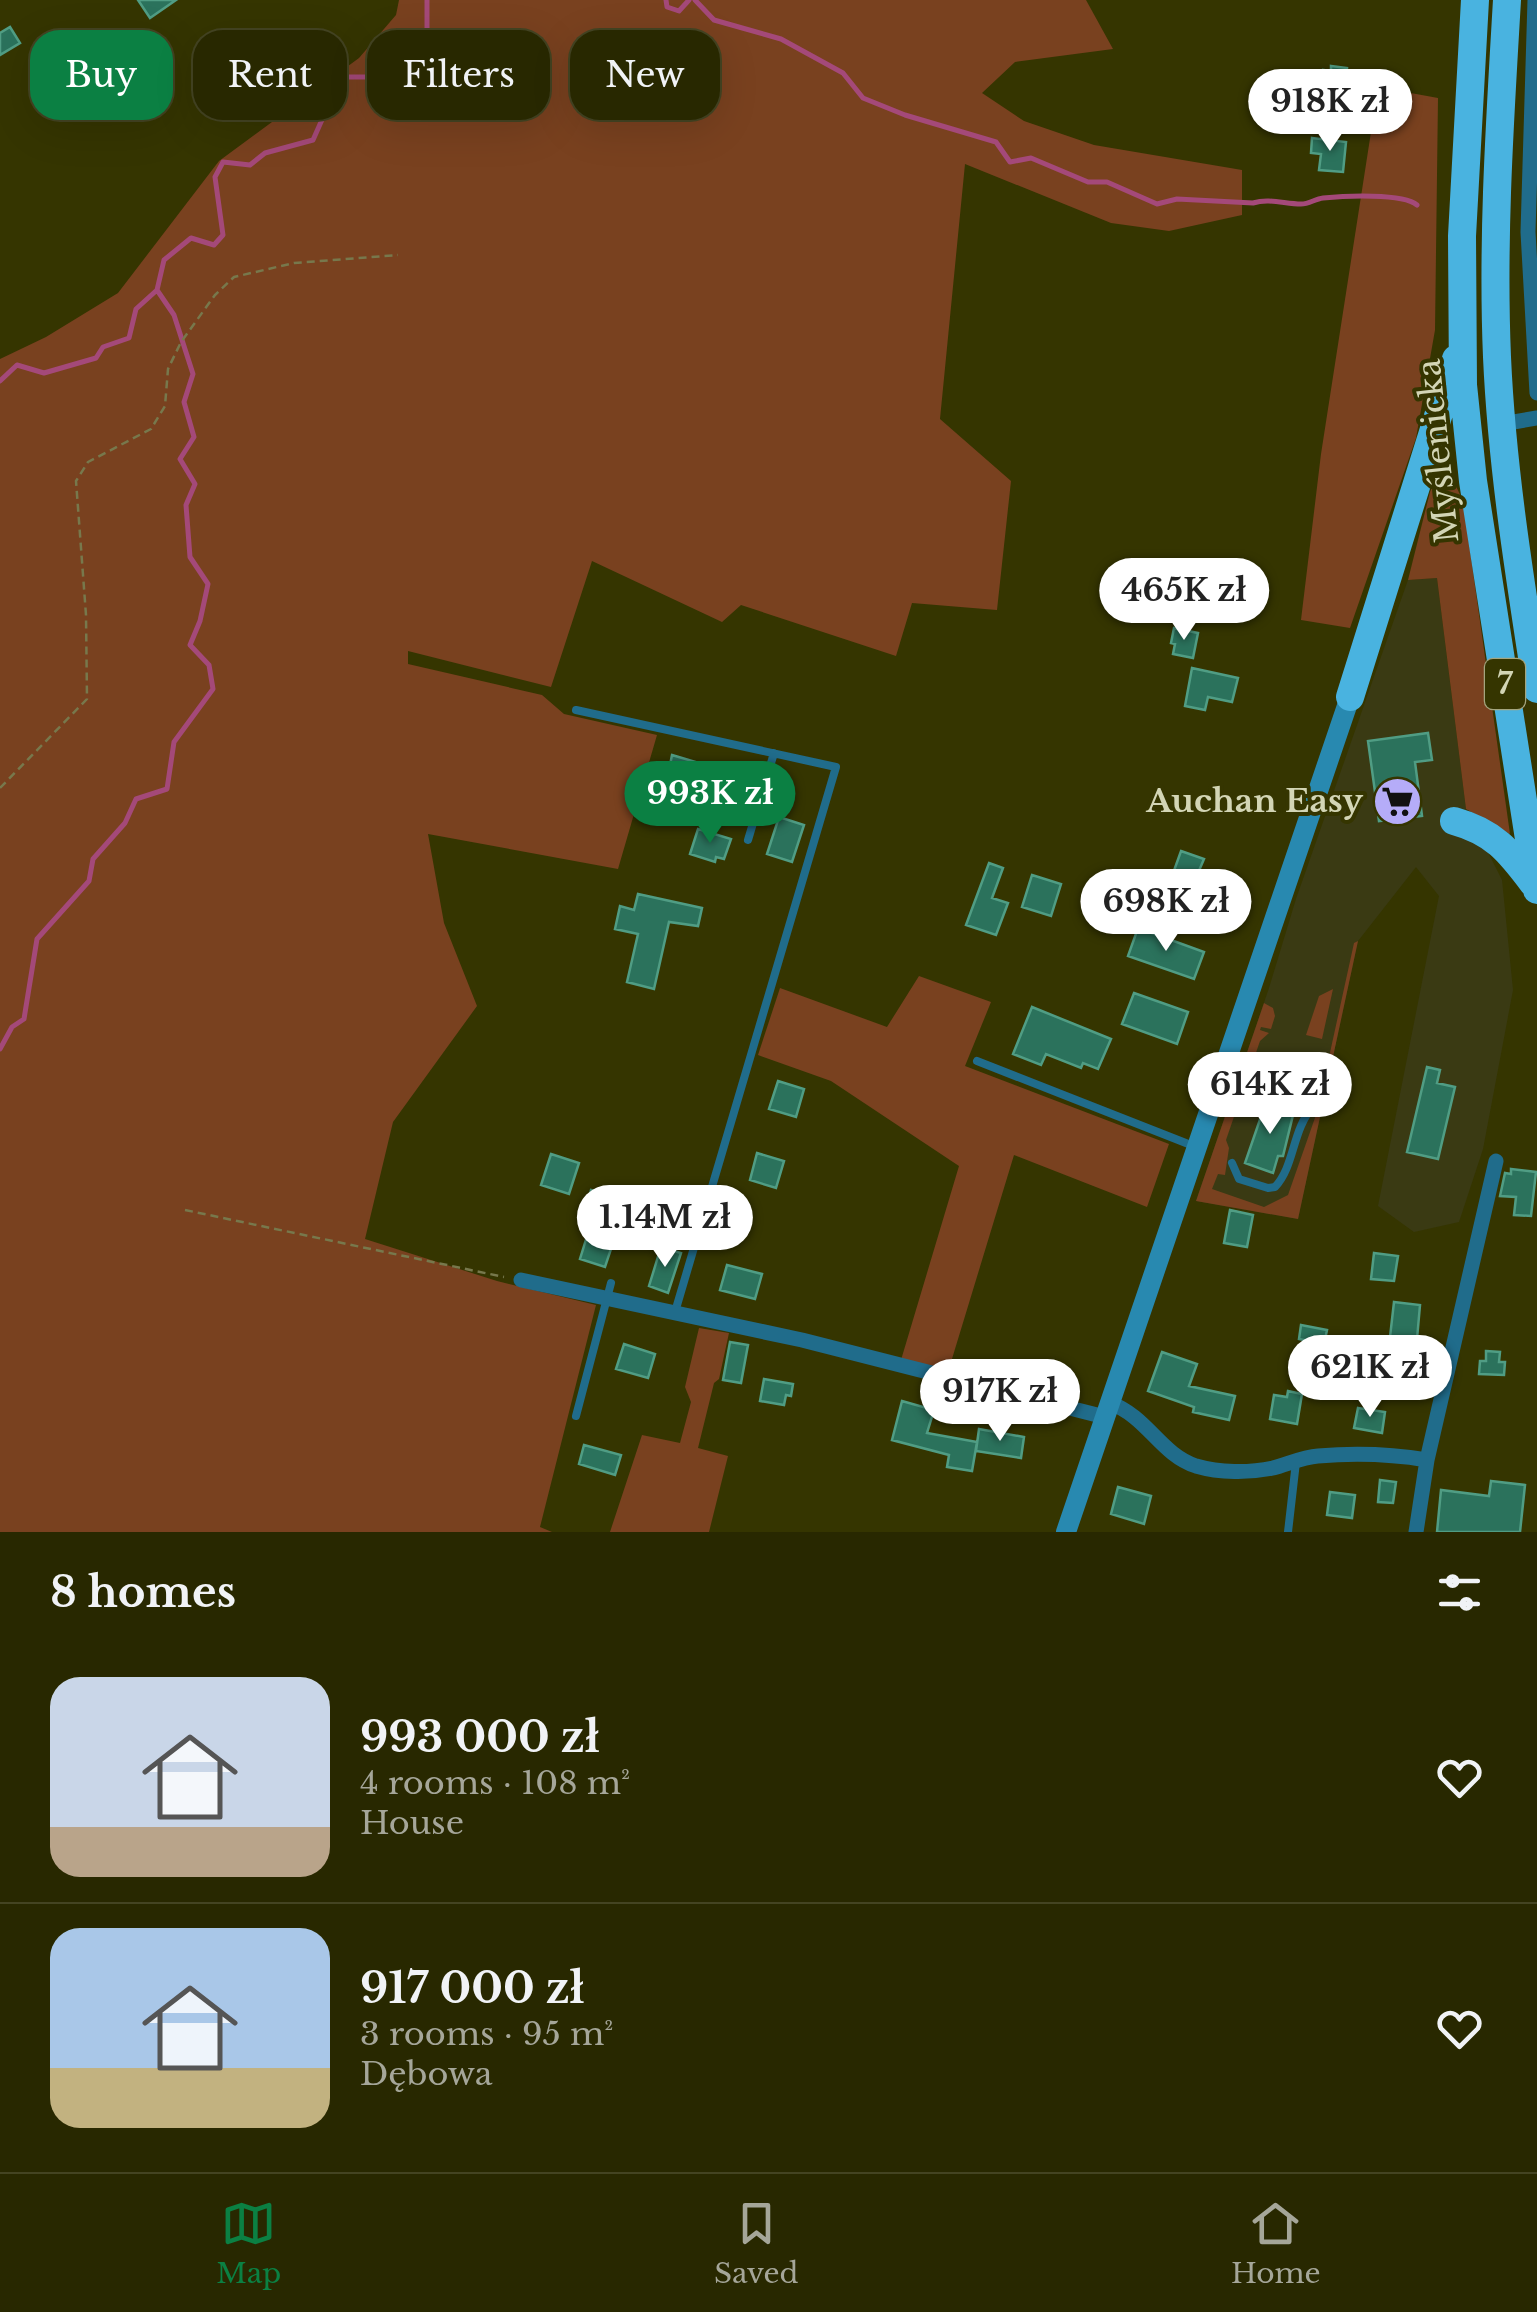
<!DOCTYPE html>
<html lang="en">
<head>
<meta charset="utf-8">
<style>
	:root { --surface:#282800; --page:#30300a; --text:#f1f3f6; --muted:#a5a699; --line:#442; --accent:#0b8043 }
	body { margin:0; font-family:"Libre Baskerville",serif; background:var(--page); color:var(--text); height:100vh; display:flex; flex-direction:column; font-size:38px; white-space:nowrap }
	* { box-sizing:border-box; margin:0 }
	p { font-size:32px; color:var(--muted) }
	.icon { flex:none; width:55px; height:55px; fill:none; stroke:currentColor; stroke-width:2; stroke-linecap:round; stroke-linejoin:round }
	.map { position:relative; height:1532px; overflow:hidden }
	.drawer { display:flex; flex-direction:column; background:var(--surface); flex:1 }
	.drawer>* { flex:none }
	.top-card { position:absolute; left:30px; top:30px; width:1000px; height:90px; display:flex; gap:20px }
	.price { position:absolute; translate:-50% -85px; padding:0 22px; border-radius:35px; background:#fff; color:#222; font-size:32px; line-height:65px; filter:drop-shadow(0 2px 5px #0008) }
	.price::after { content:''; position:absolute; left:50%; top:60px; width:30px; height:22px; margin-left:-15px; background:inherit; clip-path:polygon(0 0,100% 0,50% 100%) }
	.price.active { background:var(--accent); color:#fff }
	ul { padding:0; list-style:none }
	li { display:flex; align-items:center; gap:30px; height:250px; padding:0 50px }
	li+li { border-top:2px solid var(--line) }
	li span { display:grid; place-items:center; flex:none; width:280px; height:200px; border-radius:30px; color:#555 }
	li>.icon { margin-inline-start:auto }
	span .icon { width:120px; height:120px; fill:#fffc; stroke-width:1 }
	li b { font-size:42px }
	h2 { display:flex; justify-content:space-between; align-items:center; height:120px; padding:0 50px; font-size:42px }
	.chip { padding:0 35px; border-radius:30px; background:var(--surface); box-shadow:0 10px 40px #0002,0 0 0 2px var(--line); font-size:35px; line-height:90px }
	.chip.active { background:var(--accent); color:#fff }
	.tabs { display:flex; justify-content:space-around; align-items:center; height:140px; border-top:2px solid var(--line); background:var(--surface); font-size:28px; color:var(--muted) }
	.tabs a { display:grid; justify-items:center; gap:5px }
	.tabs .active { color:var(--accent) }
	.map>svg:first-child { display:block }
</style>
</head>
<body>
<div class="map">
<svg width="1537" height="1532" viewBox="0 0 1537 1532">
	<rect width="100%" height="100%" fill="#353500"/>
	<path fill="#3a3a13" d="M1437,578L1466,809L1502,880L1513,990L1483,1149L1459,1222L1414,1232L1378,1206L1439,896L1416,867L1358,941L1298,1219L1196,1201L1269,988L1296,899L1408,580Z"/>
	<path fill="#79411f" d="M399,0H1086L1113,49L1015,62L982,93L1024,121L1094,145L1242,170V215L1169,231L1111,223L965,164L940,419L1011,481L997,610L912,603L896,656L741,605L722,622L592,561L551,687L408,651V664L542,695L564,714L657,735L618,869L428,834L444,923L477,1006L393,1122L365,1239L497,1281L596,1305L540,1527L552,1532H0V359L46,337L118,293L219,161L359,58L396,15Z
		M1378,87L1438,98L1435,330L1416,438L1350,628L1301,620L1321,454Z
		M1442,479L1455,484L1463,501L1510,834L1466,809L1437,578L1408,580L1430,492L1434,483Z
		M1358,941L1298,1219L1196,1201L1264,1003L1273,1008L1275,1016L1271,1029L1261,1027L1260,1030L1269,1033L1260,1041L1226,1140L1229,1148L1225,1175L1218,1174L1212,1189L1264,1207L1288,1195L1317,1112L1354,943Z
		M919,976L991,1002L965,1066L1169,1144L1147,1207L1014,1155L948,1372L901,1360L959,1166L831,1081L758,1055L780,988L887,1027Z
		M1333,989L1322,1039L1306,1035L1319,996Z
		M699,1328L729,1333L719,1379L714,1383L698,1448L728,1456L709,1532H610L642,1435L680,1443L691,1402L685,1387Z"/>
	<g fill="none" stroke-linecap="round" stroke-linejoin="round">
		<path stroke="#a44979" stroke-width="5" d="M666,0L667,7L679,11L689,0
			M695,0L714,20L781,39L843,73L863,98L905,115L996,142L1010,162L1031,158L1088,182H1107L1157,204L1177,199L1253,203C1269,198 1285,204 1301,204C1309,204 1315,199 1323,198C1344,196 1403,193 1417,205
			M0,381L17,365L44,373L96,358L103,347L129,338L136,309L157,290L164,260L191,238L214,245L223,235L215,177L223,162L250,165L265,153L313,140L341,77H395L427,50V0
			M0,1049L12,1027L24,1019L37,939L89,881L93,859L125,823L136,799L167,789L174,742L213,689L209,665L190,645L200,621L208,584L190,557L186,505L195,484L180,459L194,437L184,402L193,374L174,315L157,290"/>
	</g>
	<path fill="#2b725c" stroke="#509d84" stroke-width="2.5" d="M138,0H176L150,18Z
		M10,27L20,43L0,55V33Z
		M1331,66L1347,68L1344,96L1320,93L1323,70L1331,71Z
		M1312,138L1346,142L1343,172L1319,170L1321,154L1311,153Z
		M1174,628L1198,633L1193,658L1173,654L1175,644L1171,643Z
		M1192,668L1238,678L1232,702L1208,697L1205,710L1185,706Z
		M1428,733L1432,760L1415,762L1422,816L1379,821L1368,741Z
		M672,755L719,769L720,764L749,774L740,799L690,782L688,791L664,784L667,774L664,768L670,765Z
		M779,817L804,825L792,862L767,854Z
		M698,829L731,839L724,859L716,857L715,862L690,854Z
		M1181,851L1204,859L1192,887L1171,879Z
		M989,863L1003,868L992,898L1008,903L996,935L966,925Z
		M1032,875L1061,884L1051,916L1022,907Z
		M638,894L702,908L698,926L669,922L654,989L627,982L638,934L615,929L620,906L634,910Z
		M1138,928L1204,952L1194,979L1128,956Z
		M1134,993L1188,1012L1177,1044L1122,1024Z
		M1032,1007L1111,1039L1098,1069L1083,1063L1081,1068L1046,1054L1041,1065L1013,1054Z
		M1427,1067L1440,1070L1437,1083L1455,1087L1438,1159L1407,1152Z
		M778,1081L804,1089L796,1117L769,1109Z
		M1266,1102L1294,1111L1283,1156H1278L1273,1173L1245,1163Z
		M757,1153L784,1161L776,1188L750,1180Z
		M551,1154L579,1163L569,1194L541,1185Z
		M1511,1169L1536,1172L1531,1216L1514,1215L1516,1197L1500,1196L1505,1173L1511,1174Z
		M591,1190L616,1197L605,1243L612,1246L605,1267L580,1259L593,1217L584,1214Z
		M1230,1210L1253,1215L1247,1247L1224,1243Z
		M661,1247L681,1253L668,1293L649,1286Z
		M1374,1253L1398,1256L1394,1281L1371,1279Z
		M727,1265L762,1274L755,1299L720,1290Z
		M1394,1302L1420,1305L1417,1339L1390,1337Z
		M1301,1325L1327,1330L1322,1354L1307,1352L1309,1341L1299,1339Z
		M730,1342L748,1345L741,1383L723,1380Z
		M624,1344L655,1354L648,1378L616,1369Z
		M1486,1351L1500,1352L1499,1362H1505L1504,1375L1479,1374L1480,1361H1486Z
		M1162,1352L1197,1364L1189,1386L1235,1396L1229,1420L1193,1412L1194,1407L1148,1391Z
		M1389,1366L1412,1370L1409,1387L1386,1383Z
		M764,1379L793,1384L791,1396L786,1395L784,1405L760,1401Z
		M1288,1391L1302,1394L1297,1424L1270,1419L1274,1395L1287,1397Z
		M902,1401L934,1410L927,1433L977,1442L972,1471L947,1467L949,1455L892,1440Z
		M1358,1408L1385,1412L1382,1433L1354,1428Z
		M979,1429L1024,1437L1021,1458L976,1451Z
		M584,1445L621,1455L615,1475L579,1464Z
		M1380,1480L1396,1482L1393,1503L1378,1502Z
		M1491,1481L1525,1485L1520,1532H1437L1441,1490L1489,1496Z
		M1118,1487L1151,1496L1144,1524L1111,1514Z
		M1330,1492L1355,1495L1352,1518L1327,1515Z"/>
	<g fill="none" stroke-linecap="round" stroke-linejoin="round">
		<path stroke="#77784c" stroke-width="2.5" stroke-dasharray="8 5" stroke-linecap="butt" d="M0,788L87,699L86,615L76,481L88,462L151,429L165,406L168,369L181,342L215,295L234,277L294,263L398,255
			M185,1210L504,1277"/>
		<path stroke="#206c8b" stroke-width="8" d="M576,710L836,767L675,1312
			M748,840L774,753
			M977,1061L1196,1147
			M1232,1163L1239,1179L1268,1188L1275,1187C1295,1166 1292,1129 1313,1107
			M576,1416L611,1283
			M1288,1532L1296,1462"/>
		<path stroke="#206c8b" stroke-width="15" d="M1535,0L1528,232L1537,393
			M1502,424L1537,418
			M521,1280L802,1340L1105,1417
			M1110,1403C1148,1417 1160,1454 1196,1466C1220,1473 1249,1473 1273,1468C1288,1464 1303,1457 1318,1456C1354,1453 1391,1454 1427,1460
			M1416,1532L1427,1460L1496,1161"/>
		<path stroke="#2889b0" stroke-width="20" d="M1066,1532L1350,697"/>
		<path stroke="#49b3e0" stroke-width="28" d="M1475,0L1462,236L1463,385L1473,481L1537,890
			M1507,0C1500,119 1492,238 1497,357C1502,469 1520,579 1537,689
			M1350,697L1456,359
			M1454,821C1494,832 1509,851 1533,883"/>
	</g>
	<defs>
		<symbol id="supermarket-disc" viewBox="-11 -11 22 22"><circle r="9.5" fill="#b5acf8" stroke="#353500"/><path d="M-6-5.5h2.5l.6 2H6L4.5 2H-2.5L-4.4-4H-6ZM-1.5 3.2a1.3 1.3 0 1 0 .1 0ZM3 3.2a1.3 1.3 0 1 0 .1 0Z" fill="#111"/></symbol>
	</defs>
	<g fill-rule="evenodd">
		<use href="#supermarket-disc" x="1370" y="774" width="55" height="55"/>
	</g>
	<g text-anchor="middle" stroke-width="8" stroke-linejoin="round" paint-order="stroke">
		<rect fill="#353500" stroke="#a4a57f" stroke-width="2.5" x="1485" y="659" width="40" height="50" rx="8"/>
		<g font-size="30" font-weight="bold" fill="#d3d5b5">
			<text x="1505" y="694">7</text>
		</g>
		<g font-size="32" fill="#d3d5b5" stroke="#353500">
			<text transform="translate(1438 451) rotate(-96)" y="11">Myślenicka</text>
		</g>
		<g font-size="32" font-weight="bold" fill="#d3d5b5" stroke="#353500" text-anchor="end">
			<text x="1363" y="812">Auchan Easy</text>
		</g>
	</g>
</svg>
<b class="price" style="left:1330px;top:154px">918K zł</b>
<b class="price" style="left:1184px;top:643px">465K zł</b>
<b class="price active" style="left:710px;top:846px">993K zł</b>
<b class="price" style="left:1166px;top:954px">698K zł</b>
<b class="price" style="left:1270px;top:1137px">614K zł</b>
<b class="price" style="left:665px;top:1270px">1.14M zł</b>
<b class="price" style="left:1370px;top:1420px">621K zł</b>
<b class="price" style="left:1000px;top:1444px">917K zł</b>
<div class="top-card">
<a class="chip active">Buy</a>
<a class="chip">Rent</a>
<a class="chip">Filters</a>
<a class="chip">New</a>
</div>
</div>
<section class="drawer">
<h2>8 homes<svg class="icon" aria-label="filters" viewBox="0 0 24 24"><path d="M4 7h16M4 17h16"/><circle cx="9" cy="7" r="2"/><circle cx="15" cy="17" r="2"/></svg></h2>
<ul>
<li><span style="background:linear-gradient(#c9d6e8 75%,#b9a48a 0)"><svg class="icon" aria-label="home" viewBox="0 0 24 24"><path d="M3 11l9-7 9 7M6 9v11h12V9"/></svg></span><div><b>993 000 zł</b><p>4 rooms · 108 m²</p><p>House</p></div><svg class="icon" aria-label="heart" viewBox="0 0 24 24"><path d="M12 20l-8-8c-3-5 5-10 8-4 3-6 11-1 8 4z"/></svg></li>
<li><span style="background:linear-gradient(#a9c7e8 70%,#c2b280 0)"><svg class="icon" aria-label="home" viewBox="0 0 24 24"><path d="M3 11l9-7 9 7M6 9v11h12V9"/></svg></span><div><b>917 000 zł</b><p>3 rooms · 95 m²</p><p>Dębowa</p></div><svg class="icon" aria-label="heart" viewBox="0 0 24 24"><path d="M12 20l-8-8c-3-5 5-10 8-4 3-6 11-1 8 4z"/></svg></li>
</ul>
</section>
<nav class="tabs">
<a class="active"><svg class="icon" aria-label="map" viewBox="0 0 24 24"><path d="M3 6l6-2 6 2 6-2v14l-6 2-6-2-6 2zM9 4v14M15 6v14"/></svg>Map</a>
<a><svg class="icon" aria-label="saved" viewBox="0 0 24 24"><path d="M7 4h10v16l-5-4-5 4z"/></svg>Saved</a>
<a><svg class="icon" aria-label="home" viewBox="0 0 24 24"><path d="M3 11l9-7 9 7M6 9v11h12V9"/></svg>Home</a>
</nav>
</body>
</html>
